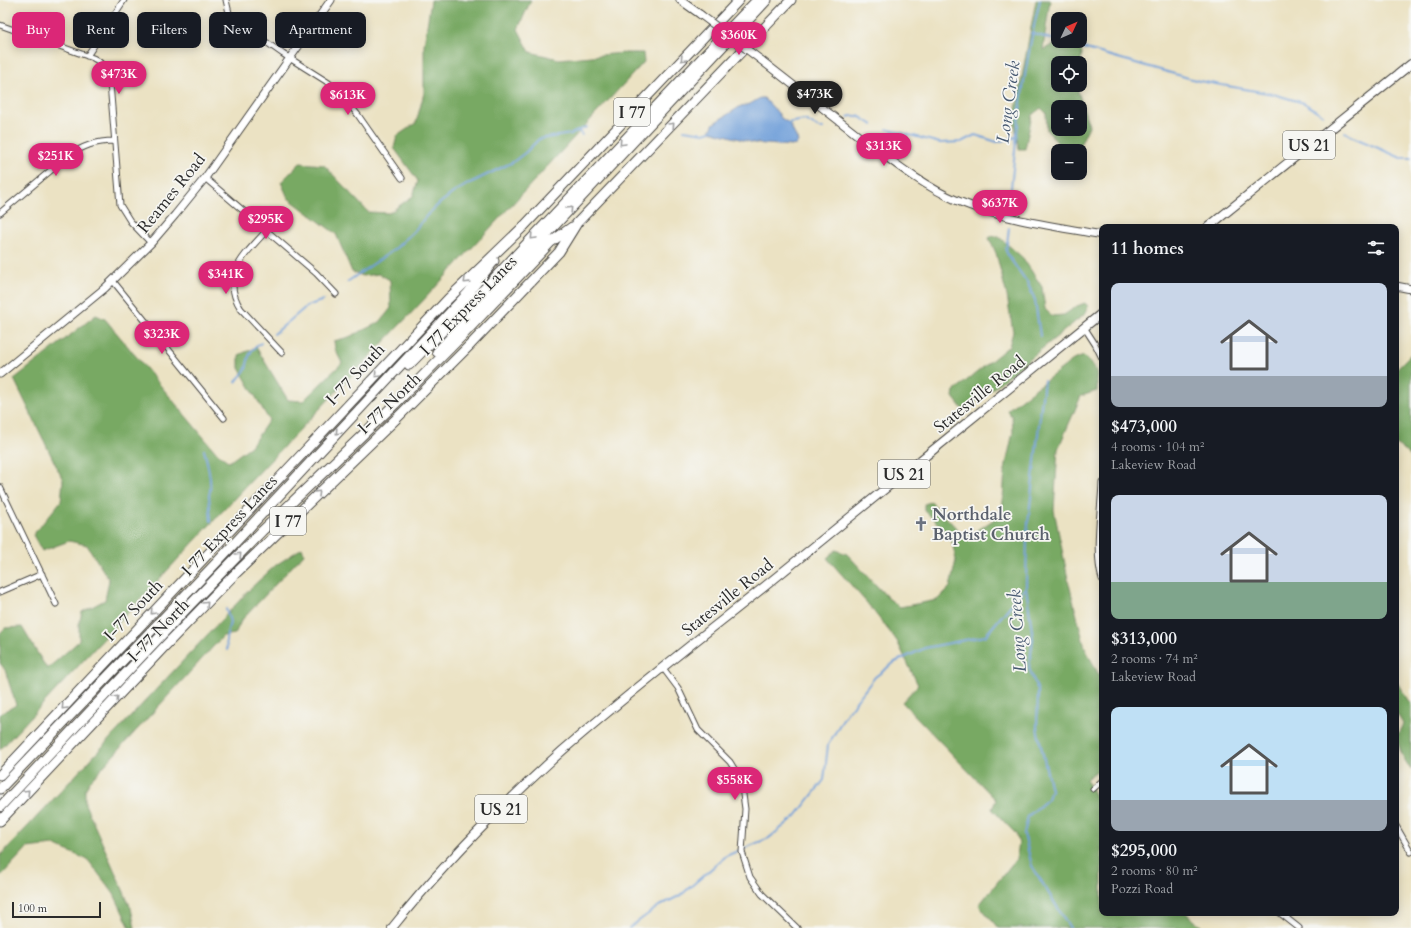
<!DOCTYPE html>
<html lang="en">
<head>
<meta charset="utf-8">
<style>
	:root { --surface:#171b24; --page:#20242c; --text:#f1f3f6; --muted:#9ea1a6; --accent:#db2777 }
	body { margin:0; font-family:Cardo,serif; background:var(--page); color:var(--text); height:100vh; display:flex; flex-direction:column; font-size:15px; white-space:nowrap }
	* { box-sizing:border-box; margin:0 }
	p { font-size:13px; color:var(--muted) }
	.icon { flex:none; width:22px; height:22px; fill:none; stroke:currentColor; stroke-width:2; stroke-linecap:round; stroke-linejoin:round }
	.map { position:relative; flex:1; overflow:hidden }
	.panel { position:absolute; left:1099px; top:224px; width:300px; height:692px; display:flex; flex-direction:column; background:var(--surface); border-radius:8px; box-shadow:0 2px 10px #0003 }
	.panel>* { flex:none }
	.banner { position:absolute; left:12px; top:12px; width:380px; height:36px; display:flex; gap:8px }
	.needle { width:26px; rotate:46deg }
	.controls { position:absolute; left:1051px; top:12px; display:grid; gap:8px }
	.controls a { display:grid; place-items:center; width:36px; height:36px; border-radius:8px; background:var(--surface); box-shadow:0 2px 10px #0003; font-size:20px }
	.scale { position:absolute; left:12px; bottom:10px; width:89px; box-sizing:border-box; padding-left:4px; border:2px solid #2b2b2b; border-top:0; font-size:11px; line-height:14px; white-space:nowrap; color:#2b2b2b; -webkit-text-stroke:3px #f6f6f2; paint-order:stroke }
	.price { position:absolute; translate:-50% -34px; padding:0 9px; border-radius:14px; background:var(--accent); color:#fff; font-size:13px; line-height:26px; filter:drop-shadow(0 1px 2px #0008) }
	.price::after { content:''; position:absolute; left:50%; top:24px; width:12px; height:9px; margin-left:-6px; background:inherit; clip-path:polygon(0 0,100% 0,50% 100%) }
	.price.selected { background:#222; color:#fff }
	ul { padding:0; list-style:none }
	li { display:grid; align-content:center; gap:8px; height:212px; padding:0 12px }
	li span { display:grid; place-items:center; height:124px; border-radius:8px; color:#555 }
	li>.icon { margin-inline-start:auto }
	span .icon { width:72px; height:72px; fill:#fffc; stroke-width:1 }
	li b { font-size:17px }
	h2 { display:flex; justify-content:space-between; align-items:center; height:48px; padding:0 12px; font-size:17px }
	.tag { padding:0 14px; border-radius:8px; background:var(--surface); box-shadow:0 2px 10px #0003; font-size:14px; line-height:36px }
	.tag.selected { background:var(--accent); color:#fff }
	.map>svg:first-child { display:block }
</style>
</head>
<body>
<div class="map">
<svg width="1411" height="928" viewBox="0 0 1411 928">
	<rect width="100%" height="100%" fill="#f6f6f2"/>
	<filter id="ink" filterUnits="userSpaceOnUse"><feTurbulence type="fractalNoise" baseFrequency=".025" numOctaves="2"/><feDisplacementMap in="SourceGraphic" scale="8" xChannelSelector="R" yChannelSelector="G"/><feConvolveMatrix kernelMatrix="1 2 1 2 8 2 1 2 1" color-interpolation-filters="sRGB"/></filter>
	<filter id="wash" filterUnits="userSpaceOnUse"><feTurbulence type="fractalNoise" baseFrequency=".012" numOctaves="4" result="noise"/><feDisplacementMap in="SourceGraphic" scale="16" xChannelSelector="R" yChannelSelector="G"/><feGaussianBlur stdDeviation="0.9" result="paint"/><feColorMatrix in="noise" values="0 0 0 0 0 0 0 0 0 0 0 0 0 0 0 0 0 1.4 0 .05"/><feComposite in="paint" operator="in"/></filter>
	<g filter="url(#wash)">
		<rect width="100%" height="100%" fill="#ebe2c3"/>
		<path fill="#78a963" stroke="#526a47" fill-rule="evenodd" d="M431,0H531L518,29L530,52L559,59L623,53H643L644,62L419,305L248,484L0,750V714L16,705L5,670L0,663V633L5,628L22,627L47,669L79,641V624L82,612L105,600L109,580L87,545L69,541L42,551L33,535L61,501L63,480L14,379L96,315L105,319L215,451L229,462L251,446L269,420L239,368V355L256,347L288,400L303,401L342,363L335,349L334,341L349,337L380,322L391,308L390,280L379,274L363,276L352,272L336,234L288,198L281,182L300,163L324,165L368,212L389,213L413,196L418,181L394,148L397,136L416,123L424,93V45Z
			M1036,0H1050L1043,50L1059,41H1078L1082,53L1080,70V63H1058V85H1076L1089,126L1079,147L1064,151L1047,130L1046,113L1041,108L1032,115L1025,149H1019L1014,120ZM1058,107H1080V129H1058Z
			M992,236L999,237L1023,258L1042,287L1045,309L1052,316L1064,315L1077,306L1085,303L1088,306L1086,313L970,407L963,410L953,397L954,391L1009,346L1013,332L1007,296L996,253L989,238Z
			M1411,354V456L1396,444V369Z
			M1084,356L1097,371V391L1081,396L1058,449L1054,510L1069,584L1085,648L1102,681V736L1099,741L1102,747V767L1086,779L1102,809V913H1186L1203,928H998L979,905L1016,859L1019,844L1016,834L992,809L996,800L902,702L918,685L897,641L867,603L827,558L836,550L847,554L888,598L900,607L937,600L950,587L956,560L951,537L924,510V504L931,502L966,538L1002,514L1005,469L1013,432L1012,417L1007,410L1073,360Z
			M302,548L304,554L241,621L235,634L223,636L91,780L85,790V804L131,908L135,928H130L114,894L88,860L54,845L27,848L0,877V856L254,585L276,565Z
			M1396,681L1411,705V770L1403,757L1396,738L1403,724L1396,712Z"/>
		<path fill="#709fd9" stroke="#4e6582" d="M760,98H764L779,114L781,118L789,123L798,141L796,145L791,146L754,143L710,131L714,123L741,106L750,104Z"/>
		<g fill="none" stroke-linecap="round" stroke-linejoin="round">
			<path stroke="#709fd9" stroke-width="2" d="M1031,33L1058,41
				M1058,41L1199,81L1273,94L1304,103L1323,115
				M848,117C860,113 863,120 873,125
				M787,123L805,120L819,128H823
				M887,129L940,143L961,142L975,135L997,142L1016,137
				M578,130L582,135
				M684,130L704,133L711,131
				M1345,132L1353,137L1401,158H1411
				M1009,208C1016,138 1023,68 1040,0
				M1009,228L1006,251L1009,257L1027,282L1035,300L1040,336
				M347,282L395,249L415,230L427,215L440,203L453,193L468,184L513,162L526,152L539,139L571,134L587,127
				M274,334L307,306L324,300
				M1044,380L1027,533L1026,587L1033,639L1029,668L1038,691L1037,728L1051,790L1048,799L1028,816L1024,834L1032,866L1070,928
				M236,382L246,369L249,356L252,350L261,343
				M204,450C207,461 213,485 209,495L211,521
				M226,609L230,622L226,639L227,650
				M629,928L659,906L681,895L726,856L769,838L796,816L824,780L828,745L844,717L875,677L895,662L925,648L985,636L1026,587"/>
		</g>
	</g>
	<g filter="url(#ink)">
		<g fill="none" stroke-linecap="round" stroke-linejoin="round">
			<defs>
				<path id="street" d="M226,0L229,13L239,23L283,54L329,83L339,92L358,115L402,178
					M0,25L93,58C104,63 107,72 110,83L120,205L130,221L151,243
					M87,56L124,0
					M205,178L316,273L336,294
					M0,213L68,156C83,146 96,141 114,141
					M267,230C246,254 219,275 241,309L282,353
					M113,281L224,418
					M1084,327L1095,344L1102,358
					M1102,483C1101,509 1094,554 1102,579
					M0,487L56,604
					M0,592L42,574
					M663,668L678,688L698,730L730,762L741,780L745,809L742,852L750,877L762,894L797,928
					M1093,789L1102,781
					M1396,826L1411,852
					M1280,913L1299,928
					M1285,917L1290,913"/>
				<path id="secondary" d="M680,0L701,15
					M761,60C794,86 828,112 861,138C892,161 923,186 958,201C1004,220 1054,226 1102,235
					M1396,286L1411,289
					M0,374L105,288L151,243L175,215L205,178L331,0"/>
				<path id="primary" d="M1208,227L1411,64
					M392,928C443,864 501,806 562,751C627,694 696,641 764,587C877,496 989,404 1102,313"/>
				<path id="highway" d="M437,352L499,285L724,45L732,26L757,0
					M409,365L483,290L718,41L738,31L767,0
					M0,775L448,299L525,225L739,0
					M0,789L217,562L468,293L494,261
					M0,807L189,606L262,531L395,404L462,336L551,242L572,227
					M0,821L164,647L234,575L397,418L471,344L559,252L577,223L791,0"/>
			</defs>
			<use href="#street" stroke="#484642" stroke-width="7"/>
			<use href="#secondary" stroke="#484642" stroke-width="9"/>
			<use href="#primary" stroke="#484642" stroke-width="10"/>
			<use href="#highway" stroke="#484642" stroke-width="11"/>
			<use href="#street" stroke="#fff" stroke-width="5"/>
			<use href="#secondary" stroke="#fff" stroke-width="7"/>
			<use href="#primary" stroke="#fff" stroke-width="8"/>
			<use href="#highway" stroke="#fff" stroke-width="9"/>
			<defs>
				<path id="secondary-bridge" d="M701,15L761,60"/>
			</defs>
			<use href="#secondary-bridge" stroke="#484642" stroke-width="9" stroke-linecap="butt"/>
			<use href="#secondary-bridge" stroke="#fff" stroke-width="7"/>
		</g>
		<defs><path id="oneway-chevron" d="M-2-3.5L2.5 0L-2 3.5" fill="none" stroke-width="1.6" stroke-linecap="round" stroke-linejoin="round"/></defs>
		<g stroke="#a0a0a0">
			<use href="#oneway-chevron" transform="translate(683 59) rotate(134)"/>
			<use href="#oneway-chevron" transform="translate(672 125) rotate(-46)"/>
			<use href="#oneway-chevron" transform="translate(622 143) rotate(133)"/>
			<use href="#oneway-chevron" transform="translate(570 209) rotate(-47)"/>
			<use href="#oneway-chevron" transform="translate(533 237) rotate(133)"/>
			<use href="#oneway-chevron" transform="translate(466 281) rotate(136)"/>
			<use href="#oneway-chevron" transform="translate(377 375) rotate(133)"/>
			<use href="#oneway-chevron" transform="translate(338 432) rotate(133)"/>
			<use href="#oneway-chevron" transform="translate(318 493) rotate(-44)"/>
			<use href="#oneway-chevron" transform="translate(239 555) rotate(-46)"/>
			<use href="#oneway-chevron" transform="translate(206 604) rotate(-46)"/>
			<use href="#oneway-chevron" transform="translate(153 612) rotate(133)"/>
			<use href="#oneway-chevron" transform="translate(116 698) rotate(-47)"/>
			<use href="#oneway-chevron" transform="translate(64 707) rotate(133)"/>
			<use href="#oneway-chevron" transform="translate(27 792) rotate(-47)"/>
		</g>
	</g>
	<defs>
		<symbol id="church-bare" viewBox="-9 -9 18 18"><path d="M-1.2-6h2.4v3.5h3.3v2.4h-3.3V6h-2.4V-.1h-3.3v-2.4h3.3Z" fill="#6b7280" stroke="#f6f6f2" stroke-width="2.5" paint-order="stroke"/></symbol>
	</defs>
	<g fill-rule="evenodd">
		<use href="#church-bare" x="911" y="514" width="20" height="20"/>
	</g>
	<g text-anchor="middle" stroke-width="3.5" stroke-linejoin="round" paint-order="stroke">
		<g fill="#f6f6f2" stroke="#686867" stroke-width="1">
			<rect x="614" y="98" width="36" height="28" rx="3"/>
			<rect x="1283" y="131" width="52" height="28" rx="3"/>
			<rect x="878" y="460" width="52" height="28" rx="3"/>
			<rect x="270" y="507" width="36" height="28" rx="3"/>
			<rect x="475" y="795" width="52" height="28" rx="3"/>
		</g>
		<g font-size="16" font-weight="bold" fill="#2b2b2b">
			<text x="632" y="118">I 77</text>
			<text x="1309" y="151">US 21</text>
			<text x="904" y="480">US 21</text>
			<text x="288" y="527">I 77</text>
			<text x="501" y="815">US 21</text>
		</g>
		<g font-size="17" fill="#2b2b2b" stroke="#f6f6f2">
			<text transform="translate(171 193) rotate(-51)" y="6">Reames Road</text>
			<text transform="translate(468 305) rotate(-46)" y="6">I 77 Express Lanes</text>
			<text transform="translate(355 374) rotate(-47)" y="6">I-77 South</text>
			<text transform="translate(979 394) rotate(-39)" y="6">Statesville Road</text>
			<text transform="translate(389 403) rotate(-44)" y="6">I-77 North</text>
			<text transform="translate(229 525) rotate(-47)" y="6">I 77 Express Lanes</text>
			<text transform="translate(727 597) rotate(-39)" y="6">Statesville Road</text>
			<text transform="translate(133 610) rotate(-47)" y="6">I-77 South</text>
			<text transform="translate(158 630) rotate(-46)" y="6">I-77 North</text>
		</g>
		<g font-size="17" font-weight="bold" fill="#5b616d" stroke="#f6f6f2" text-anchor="start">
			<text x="932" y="520">Northdale<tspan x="932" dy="20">Baptist Church</tspan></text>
		</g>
		<g font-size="18" font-style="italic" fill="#475971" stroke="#f6f6f2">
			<text transform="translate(1008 102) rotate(-82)" y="6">Long Creek</text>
			<text transform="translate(1017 631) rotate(-94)" y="6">Long Creek</text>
		</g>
	</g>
</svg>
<div class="controls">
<a><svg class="needle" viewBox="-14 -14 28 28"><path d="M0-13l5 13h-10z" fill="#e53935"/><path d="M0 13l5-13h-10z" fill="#9ea1a6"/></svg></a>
<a><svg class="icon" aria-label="locate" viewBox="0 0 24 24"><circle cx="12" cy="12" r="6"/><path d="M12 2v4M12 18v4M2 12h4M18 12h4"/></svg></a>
<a>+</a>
<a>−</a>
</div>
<div class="scale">100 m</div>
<b class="price" style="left:739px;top:56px">$360K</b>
<b class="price" style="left:119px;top:95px">$473K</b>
<b class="price selected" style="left:815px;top:115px">$473K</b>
<b class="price" style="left:348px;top:116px">$613K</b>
<b class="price" style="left:884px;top:167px">$313K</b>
<b class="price" style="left:56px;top:177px">$251K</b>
<b class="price" style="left:1000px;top:224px">$637K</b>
<b class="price" style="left:266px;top:240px">$295K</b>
<b class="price" style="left:226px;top:295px">$341K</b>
<b class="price" style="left:162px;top:355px">$323K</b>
<b class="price" style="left:735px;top:801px">$558K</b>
<div class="banner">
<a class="tag selected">Buy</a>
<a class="tag">Rent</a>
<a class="tag">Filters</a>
<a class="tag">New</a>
<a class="tag">Apartment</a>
</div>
<section class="panel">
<h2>11 homes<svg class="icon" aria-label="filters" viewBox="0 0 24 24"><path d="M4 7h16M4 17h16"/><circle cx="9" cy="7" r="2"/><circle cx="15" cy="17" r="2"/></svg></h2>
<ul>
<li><span style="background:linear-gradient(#c9d6e8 75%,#9aa5b1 0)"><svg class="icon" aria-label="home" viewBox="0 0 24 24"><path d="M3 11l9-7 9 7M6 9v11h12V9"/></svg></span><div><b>$473,000</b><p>4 rooms · 104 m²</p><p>Lakeview Road</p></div></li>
<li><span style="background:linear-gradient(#c9d6e8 70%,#7fa58c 0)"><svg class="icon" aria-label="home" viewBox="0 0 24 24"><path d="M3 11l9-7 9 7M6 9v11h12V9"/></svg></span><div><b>$313,000</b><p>2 rooms · 74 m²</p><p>Lakeview Road</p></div></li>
<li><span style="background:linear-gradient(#bfe0f5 75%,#9aa5b1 0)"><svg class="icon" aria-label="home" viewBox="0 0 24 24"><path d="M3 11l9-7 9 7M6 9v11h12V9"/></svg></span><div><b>$295,000</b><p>2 rooms · 80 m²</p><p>Pozzi Road</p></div></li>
</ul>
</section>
</div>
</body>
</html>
